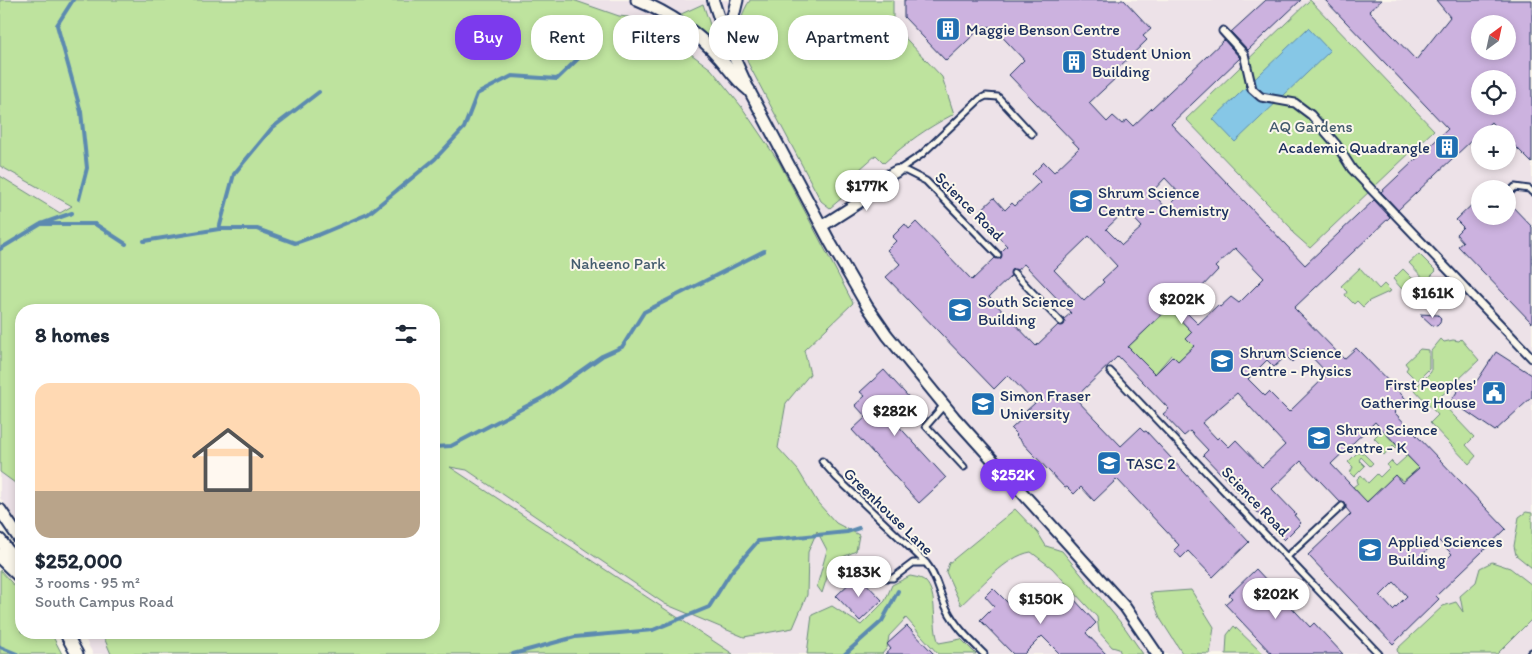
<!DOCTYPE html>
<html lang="en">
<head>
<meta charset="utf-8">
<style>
	:root { --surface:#fff; --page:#f2f2f3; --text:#1f2937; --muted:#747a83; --accent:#7c3aed }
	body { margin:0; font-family:Itim,sans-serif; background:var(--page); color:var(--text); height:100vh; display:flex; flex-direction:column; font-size:19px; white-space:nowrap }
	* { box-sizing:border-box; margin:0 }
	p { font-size:16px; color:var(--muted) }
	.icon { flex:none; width:28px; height:28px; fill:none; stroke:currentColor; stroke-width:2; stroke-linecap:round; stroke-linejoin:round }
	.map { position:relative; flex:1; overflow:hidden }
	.drawer { position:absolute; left:15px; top:304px; width:425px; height:335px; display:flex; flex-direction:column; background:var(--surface); border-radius:20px; box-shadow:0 2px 8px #0003 }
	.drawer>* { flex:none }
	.hud { position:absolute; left:455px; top:15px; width:475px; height:45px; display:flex; gap:10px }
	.needle { width:32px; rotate:33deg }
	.fabs { position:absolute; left:1471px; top:15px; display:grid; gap:10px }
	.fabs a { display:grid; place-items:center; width:45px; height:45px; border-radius:50%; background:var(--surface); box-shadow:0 2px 8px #0003; font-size:25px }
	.price { position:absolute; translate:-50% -42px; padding:0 11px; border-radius:18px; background:#fff; color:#222; font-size:16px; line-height:32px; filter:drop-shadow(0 1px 2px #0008) }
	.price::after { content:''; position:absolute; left:50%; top:30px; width:15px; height:11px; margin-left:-8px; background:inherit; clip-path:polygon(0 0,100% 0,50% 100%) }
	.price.current { background:var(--accent); color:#fff }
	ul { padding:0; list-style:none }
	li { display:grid; align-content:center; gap:10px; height:265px; padding:0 20px }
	li span { display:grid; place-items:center; height:155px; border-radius:15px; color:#555 }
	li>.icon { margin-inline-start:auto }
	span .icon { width:90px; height:90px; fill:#fffc; stroke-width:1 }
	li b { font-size:21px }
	h2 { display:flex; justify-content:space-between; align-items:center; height:60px; padding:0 20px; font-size:21px }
	.pill { padding:0 18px; border-radius:20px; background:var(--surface); box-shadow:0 2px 8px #0003; font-size:18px; line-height:45px }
	.pill.current { background:var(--accent); color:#fff }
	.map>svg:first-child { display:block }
</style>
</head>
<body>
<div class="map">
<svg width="1532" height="654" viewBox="0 0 1532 654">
	<rect width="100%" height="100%" fill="#fbf7ec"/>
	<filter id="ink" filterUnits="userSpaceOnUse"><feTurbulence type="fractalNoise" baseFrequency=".02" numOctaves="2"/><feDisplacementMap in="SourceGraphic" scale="10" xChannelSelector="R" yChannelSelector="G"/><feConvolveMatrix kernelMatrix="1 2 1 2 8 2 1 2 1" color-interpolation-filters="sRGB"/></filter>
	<g filter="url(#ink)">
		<path fill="#ede2e8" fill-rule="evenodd" d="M0,0H1532V654H93L82,633L434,632V310H21V526L0,498ZM1480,24H1508V51H1480ZM1480,79H1508V106H1480ZM1480,134H1508V161H1480ZM1480,189H1508V216H1480Z"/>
		<path fill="#bee39e" stroke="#6c897e" d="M0,0H573L619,16L628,17L649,27L687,51L711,69L741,106L779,162L853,303L804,350L810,374L786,403L778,448L798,470L818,503L836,523L859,535L856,551L832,562L822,593L817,586L827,550L817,531L808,552L807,595L793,628L744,637L665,604L467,470L450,467L733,654H111L102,633L434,632V310H21V492L15,483L0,472V176L60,213L72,206L0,166Z
			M750,0H893V25L942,77L954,114C927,128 907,142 884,163L876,155L843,184L849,192L830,208L821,201L748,63C744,48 737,21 746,7C747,4 749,3 750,0Z
			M1310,0L1434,130L1310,248L1293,233L1291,228L1186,119Z
			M703,4L716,42L715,44L679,15Z
			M1419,254L1436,271L1426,281L1409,263Z
			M1360,268L1379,289L1384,284L1391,291L1369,301L1363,307L1357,301L1354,304L1345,295L1347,292L1341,286Z
			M1403,269L1420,286L1409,297L1393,279Z
			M1169,308L1192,332L1186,338L1194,346L1178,361L1171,355L1155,374L1128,347Z
			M1441,339L1444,342L1453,340L1459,341L1461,339L1479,360L1438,399L1474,437L1466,445L1476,456L1469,464L1430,423L1438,415L1414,389L1431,372V351Z
			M1420,349L1429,350V369L1417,381L1406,370L1408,367L1405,363Z
			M1382,430L1398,447L1396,448L1393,445L1384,455L1381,452L1384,448L1374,438Z
			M1357,453H1363L1373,463L1370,466L1361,457L1359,460L1365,466L1354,477L1350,473L1353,467L1348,462Z
			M1405,454L1419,468L1403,481L1395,476L1362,506L1354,498L1359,493L1353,487L1358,483L1357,479L1361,475L1368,483L1377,474L1380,477L1389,468L1387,465L1391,461L1396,466L1406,457Z
			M1015,509L1038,533L1046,546L1062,551L1125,628L1143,654H1121L1119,649L1112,647L1099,632L1097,617L1052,568L1031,552C1006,556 980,588 961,605L946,572L949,563Z
			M1526,512L1532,513V568L1516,555L1514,546L1519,517Z
			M1492,562L1510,568L1532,585V619L1497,654H1398L1397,649L1443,606L1456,602L1463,612L1460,596L1476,582L1480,568Z
			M0,570L21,593V632L51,633L62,654H0Z
			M910,576C915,577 922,578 925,581C939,594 931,626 939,643L961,639L976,654H938L906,618L889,636L887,648L882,654H807L812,615L832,606L861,625L885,601L892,585Z
			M1191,590L1214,627L1210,654L1182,653L1161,620L1150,593Z
			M1234,626L1263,654H1226L1227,635Z"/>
		<path fill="#86c7e6" stroke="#5b8ab0" d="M1308,28L1330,51L1235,142L1213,119Z"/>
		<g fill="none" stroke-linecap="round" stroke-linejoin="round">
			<path stroke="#5b8ab0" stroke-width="4" d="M73,0L57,25L81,112L87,168L79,199
				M41,224H95L126,244
				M219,229L234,174L272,128L319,92
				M144,241L219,229H257L295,243L318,235L368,214L435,159L464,128L477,94L512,76L557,79L585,52
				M0,249L41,224L72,213
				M434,447L451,446L544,397L602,356L622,347L644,312L764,251
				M0,647L17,654
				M513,654L575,637L653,630L709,607L731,572L758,541L847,532L859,528
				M845,654L882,621L898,591"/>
		</g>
		<path fill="#ccb2df" stroke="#1b2f5e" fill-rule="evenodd" d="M904,0H1124L1151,29L1143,36L1147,40L1113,73L1117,77L1089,103L1107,122L1113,116L1122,124L1127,120L1133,126L1224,40L1240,58L1171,124L1305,265L1374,200L1390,217L1294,308L1344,359L1356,348L1407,400L1394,412L1506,529L1436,596L1439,599L1393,644L1308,555L1351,514L1346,508L1345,503L1340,502L1301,461L1272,489L1296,514L1294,515L1301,523L1284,540L1203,455L1208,450L1190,431L1184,436L1163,414L1169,409L1118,356L1075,398L1121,446L1140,428L1144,432L1146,431L1249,542L1213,577L1188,551L1181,558L1174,550L1179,545L1117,479L1094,501L1081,487L1074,494L1067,487L1065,488L1016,436L1017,435L1011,429L1027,414L1025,412L1035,403L1008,375L994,389L886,277L900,264L887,250L896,241L892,237L905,224L909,229L916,222L972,280L995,258H1001V252L1007,246L982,220L986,216L981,210L994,198L1005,210L1012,203L1015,206L1040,182L1032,174L1044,162L1054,172L1079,148L1009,75L1024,60L993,27L983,26L946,61L904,17ZM1165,178L1180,194L1166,208L1152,192ZM1126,210L1142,227L1122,245L1106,229ZM1089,236L1117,266L1102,280L1104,282L1084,301L1054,270ZM1235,248L1264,278L1239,303L1231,297L1220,307L1218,305L1198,324L1182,308L1218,270L1215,267ZM1024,264L1071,313L1064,319V325H1058L1036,346L989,297L1011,276V270H1017ZM1169,308L1192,332L1186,338L1194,346L1178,361L1173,356L1155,374L1128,347ZM1304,349L1328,374L1289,412L1269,392L1265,396L1248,379L1267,360L1274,367L1286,356L1292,362ZM1237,393L1285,445L1262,467L1236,440L1229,447L1219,437L1217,439L1202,423ZM1375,422L1419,468L1402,483L1395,475L1367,502L1331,464ZM1438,540L1452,554L1438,568L1424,553ZM1394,582L1407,596L1393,610L1380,596Z
			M1266,0H1301L1248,50L1231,32Z
			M1325,0H1382L1369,11L1416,60L1450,17L1436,0H1532V163L1508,139V134H1502L1491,122L1398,210L1381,192L1448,129ZM1480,24H1508V51H1480ZM1480,79H1508V106H1480Z
			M1480,197V216H1508V202L1532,227V323L1458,246L1463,242L1456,234L1463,227L1456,220Z
			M1420,314L1438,315L1441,318L1440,323L1437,326L1432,325Z
			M1496,352L1532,375V397L1495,431L1451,401L1464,381L1473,387Z
			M884,370L914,403L894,421L946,478L919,503L852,430L866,417L855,405L865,396L860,392Z
			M1256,569L1310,627L1314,623L1343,654H1272L1225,604L1232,598L1229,595Z
			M858,575L882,600L860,621L836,596Z
			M1039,587L1060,609L1072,597L1096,623L1086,633L1106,654H1060L1042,636L1024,654H1013L980,620L994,606L985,596L993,588L1015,610Z
			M907,626L934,654H885L891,649L887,644Z"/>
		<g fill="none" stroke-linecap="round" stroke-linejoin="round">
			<defs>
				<path id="service" d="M897,171L921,155L980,99L986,96L998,97L1032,134
					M897,171H906L926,181L998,255
					M1508,194L1515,187L1529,189L1532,192
					M1014,273L1061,322
					M1110,371L1379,654
					M944,405L926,426L964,467
					M822,461L837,478L926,563C937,576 939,593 947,609C956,627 970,640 984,654
					M1288,556L1342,506
					M839,576L854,565L880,578H893L913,563H926
					M1530,654L1532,652"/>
				<path id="pedestrian" d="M1223,31L1244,54L1252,89L1261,97L1295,103L1311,115L1336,144L1352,169L1532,358"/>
				<path id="minor" d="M713,0L727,42L749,90L830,242L867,306L887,335L954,417L1125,607L1157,654
					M822,226L858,203L886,177L897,171"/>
				<path id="tertiary" d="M637,0C669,13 698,33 720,58C730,70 737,81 749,90
					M727,42L737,0
					M0,510L21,541
					M0,540L21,569
					M65,632L77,654"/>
				<path id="secondary" d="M0,556L21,576"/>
			</defs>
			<use href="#service" stroke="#1b2f5e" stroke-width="9"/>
			<use href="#pedestrian" stroke="#1b2f5e" stroke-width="11"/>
			<use href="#minor" stroke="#1b2f5e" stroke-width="14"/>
			<use href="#tertiary" stroke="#1b2f5e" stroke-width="15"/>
			<use href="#secondary" stroke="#1b2f5e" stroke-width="18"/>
			<use href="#service" stroke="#fbf7ec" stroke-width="5"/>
			<use href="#pedestrian" stroke="#fbf7ec" stroke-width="7"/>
			<use href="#minor" stroke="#fbf7ec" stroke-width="10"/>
			<use href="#tertiary" stroke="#fbf7ec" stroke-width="11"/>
			<use href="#secondary" stroke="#fbf7ec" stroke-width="14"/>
		</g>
	</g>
	<defs>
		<symbol id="building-square" viewBox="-11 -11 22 22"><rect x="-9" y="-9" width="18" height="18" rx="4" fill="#1f6fb2" stroke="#fbf7ec"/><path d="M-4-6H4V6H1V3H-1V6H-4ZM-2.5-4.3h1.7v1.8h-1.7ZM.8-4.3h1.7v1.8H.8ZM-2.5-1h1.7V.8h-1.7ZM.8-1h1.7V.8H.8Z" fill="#fff"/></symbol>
		<symbol id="university-square" viewBox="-11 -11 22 22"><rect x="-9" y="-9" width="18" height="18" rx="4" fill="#1f6fb2" stroke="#fbf7ec"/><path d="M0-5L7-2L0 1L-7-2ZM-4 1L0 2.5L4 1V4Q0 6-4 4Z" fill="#fff"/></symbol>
		<symbol id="civic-square" viewBox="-11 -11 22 22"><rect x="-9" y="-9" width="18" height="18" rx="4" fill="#1f6fb2" stroke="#fbf7ec"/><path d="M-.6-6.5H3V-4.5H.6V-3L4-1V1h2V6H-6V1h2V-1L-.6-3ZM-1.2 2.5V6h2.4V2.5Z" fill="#fff"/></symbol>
	</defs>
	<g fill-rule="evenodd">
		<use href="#building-square" x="934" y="15" width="28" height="28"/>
		<use href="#building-square" x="1060" y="48" width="28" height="28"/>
		<use href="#building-square" x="1433" y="133" width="28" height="28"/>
		<use href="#university-square" x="1067" y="187" width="28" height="28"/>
		<use href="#university-square" x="946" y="296" width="28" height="28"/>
		<use href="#university-square" x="1208" y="347" width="28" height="28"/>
		<use href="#civic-square" x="1480" y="379" width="28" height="28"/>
		<use href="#university-square" x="969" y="390" width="28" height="28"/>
		<use href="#university-square" x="1305" y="424" width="28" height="28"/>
		<use href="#university-square" x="1095" y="449" width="28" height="28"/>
		<use href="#university-square" x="1356" y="536" width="28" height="28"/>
	</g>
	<g text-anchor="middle" stroke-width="4" stroke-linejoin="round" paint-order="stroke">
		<g font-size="16" fill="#1b2f5e" stroke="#fbf7ec" text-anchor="start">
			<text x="966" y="35">Maggie Benson Centre</text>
			<text x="1092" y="59">Student Union<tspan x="1092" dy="18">Building</tspan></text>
			<text x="1430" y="153" text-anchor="end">Academic Quadrangle</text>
			<text x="1098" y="198">Shrum Science<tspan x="1098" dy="18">Centre - Chemistry</tspan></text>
			<text x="978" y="307">South Science<tspan x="978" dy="18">Building</tspan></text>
			<text x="1240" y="358">Shrum Science<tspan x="1240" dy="18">Centre - Physics</tspan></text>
			<text x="1476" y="390" text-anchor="end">First Peoples'<tspan x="1476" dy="18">Gathering House</tspan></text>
			<text x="1000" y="401">Simon Fraser<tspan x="1000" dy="18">University</tspan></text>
			<text x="1336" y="435">Shrum Science<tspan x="1336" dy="18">Centre - K</tspan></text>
			<text x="1126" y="469">TASC 2</text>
			<text x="1388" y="547">Applied Sciences<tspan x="1388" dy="18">Building</tspan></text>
		</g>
		<g font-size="16" fill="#445c6e" stroke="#fbf7ec">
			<text x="1311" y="132">AQ Gardens</text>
			<text x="618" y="269">Naheeno Park</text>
		</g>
		<g font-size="16" fill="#1b2f5e" stroke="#fbf7ec">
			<text transform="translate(970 206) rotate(45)" y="6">Science Road</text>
			<text transform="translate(1256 501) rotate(46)" y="6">Science Road</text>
			<text transform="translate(889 511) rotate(44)" y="6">Greenhouse Lane</text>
		</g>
	</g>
</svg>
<div class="fabs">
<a><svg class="needle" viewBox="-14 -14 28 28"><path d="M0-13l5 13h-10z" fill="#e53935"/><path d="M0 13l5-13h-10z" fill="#747a83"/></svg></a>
<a><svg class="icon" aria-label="locate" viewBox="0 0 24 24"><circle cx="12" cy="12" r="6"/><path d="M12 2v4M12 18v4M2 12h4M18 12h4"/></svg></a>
<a>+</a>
<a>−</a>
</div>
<b class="price" style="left:867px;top:212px">$177K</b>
<b class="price" style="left:1433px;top:319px">$161K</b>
<b class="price" style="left:1182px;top:325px">$202K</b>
<b class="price" style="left:895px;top:437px">$282K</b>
<b class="price current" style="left:1013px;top:501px">$252K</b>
<b class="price" style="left:859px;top:598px">$183K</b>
<b class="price" style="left:1276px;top:620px">$202K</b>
<b class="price" style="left:1041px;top:625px">$150K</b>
<div class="hud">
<a class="pill current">Buy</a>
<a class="pill">Rent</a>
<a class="pill">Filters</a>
<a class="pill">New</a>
<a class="pill">Apartment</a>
</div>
<section class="drawer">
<h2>8 homes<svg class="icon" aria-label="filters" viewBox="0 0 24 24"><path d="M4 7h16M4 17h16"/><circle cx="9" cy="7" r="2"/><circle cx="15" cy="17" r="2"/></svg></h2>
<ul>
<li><span style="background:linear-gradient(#ffd9b3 70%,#b9a48a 0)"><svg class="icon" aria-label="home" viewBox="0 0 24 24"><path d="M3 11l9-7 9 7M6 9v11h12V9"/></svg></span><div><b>$252,000</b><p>3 rooms · 95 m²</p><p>South Campus Road</p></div></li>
</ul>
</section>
</div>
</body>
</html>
